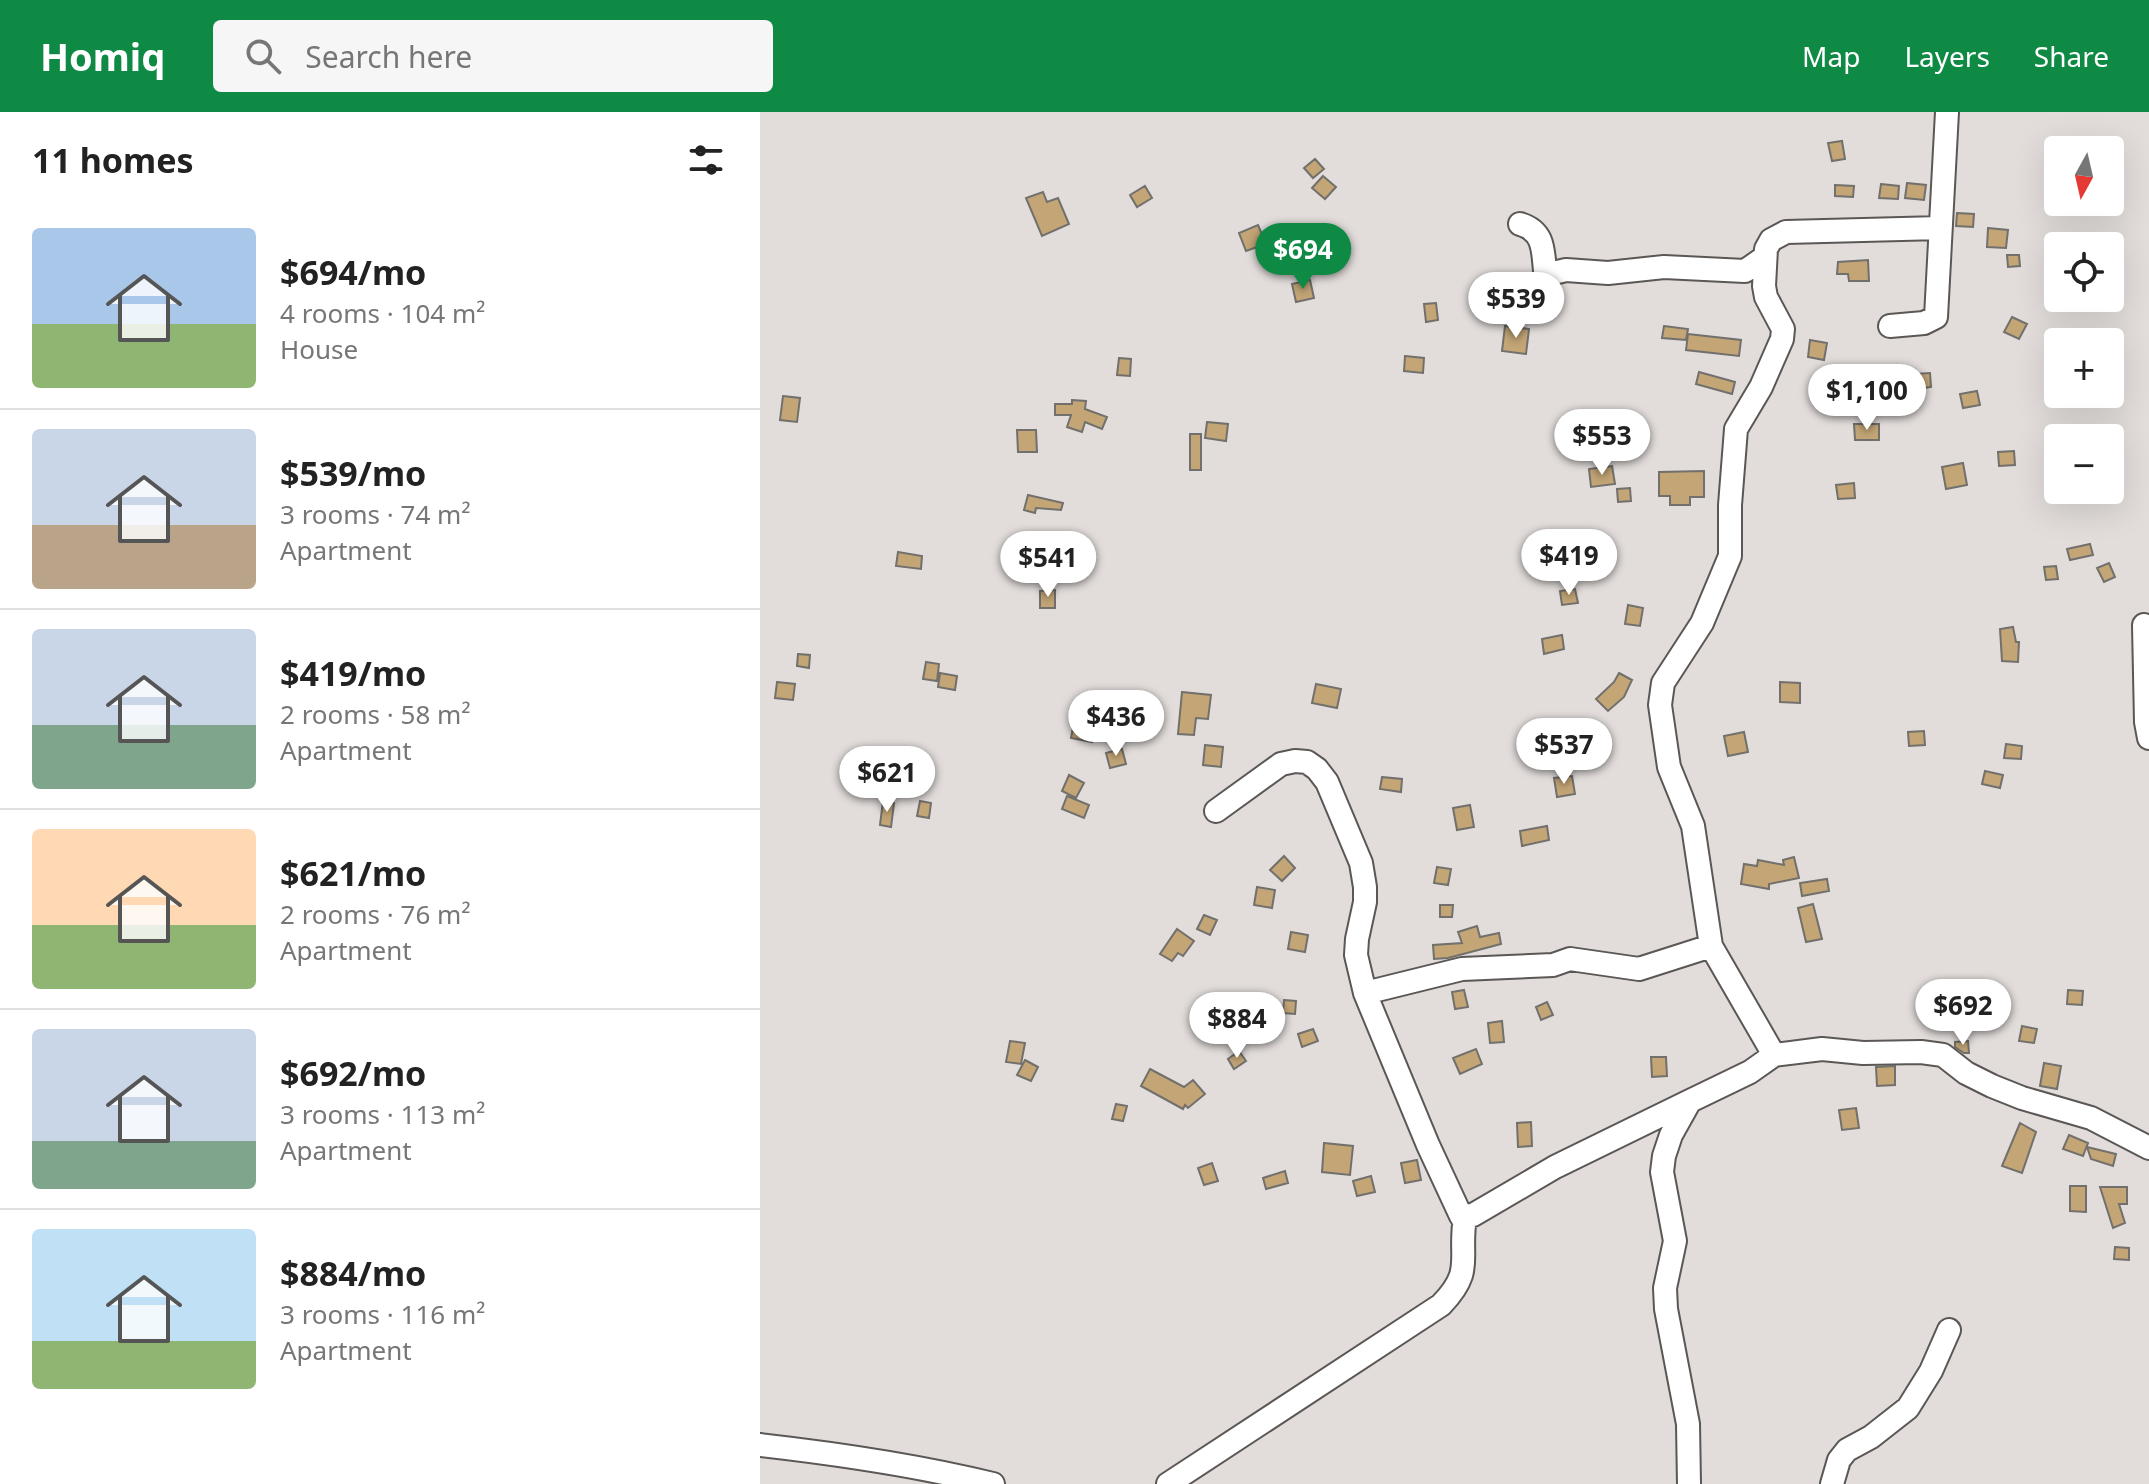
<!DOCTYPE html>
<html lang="en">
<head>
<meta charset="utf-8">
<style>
	:root { --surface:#fff; --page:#f6f6f6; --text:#222; --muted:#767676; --line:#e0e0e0; --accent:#0f8a45 }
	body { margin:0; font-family:"Noto Sans",sans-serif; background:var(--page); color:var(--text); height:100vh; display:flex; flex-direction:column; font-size:30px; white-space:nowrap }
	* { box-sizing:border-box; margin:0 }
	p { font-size:26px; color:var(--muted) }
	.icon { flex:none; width:44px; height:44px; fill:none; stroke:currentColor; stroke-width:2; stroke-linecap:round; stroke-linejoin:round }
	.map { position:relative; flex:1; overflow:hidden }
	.sheet { display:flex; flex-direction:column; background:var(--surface); width:760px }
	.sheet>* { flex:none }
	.needle { width:52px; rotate:188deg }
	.tools { position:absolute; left:1284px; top:24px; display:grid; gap:16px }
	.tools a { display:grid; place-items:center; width:80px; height:80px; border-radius:8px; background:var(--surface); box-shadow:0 8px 32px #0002; font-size:40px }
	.price { position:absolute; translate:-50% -68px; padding:0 18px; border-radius:28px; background:#fff; color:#222; font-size:26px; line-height:52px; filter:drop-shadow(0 2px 4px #0008) }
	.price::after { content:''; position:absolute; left:50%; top:48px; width:24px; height:18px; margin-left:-12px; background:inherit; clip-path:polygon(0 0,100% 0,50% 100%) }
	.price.active { background:var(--accent); color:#fff }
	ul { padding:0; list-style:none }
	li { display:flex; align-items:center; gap:24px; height:200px; padding:0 32px }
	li+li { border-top:2px solid var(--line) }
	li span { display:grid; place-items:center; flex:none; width:224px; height:160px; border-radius:8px; color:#555 }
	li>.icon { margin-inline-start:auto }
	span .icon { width:96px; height:96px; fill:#fffc; stroke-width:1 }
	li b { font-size:34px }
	h2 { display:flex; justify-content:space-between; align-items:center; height:96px; padding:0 32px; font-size:34px }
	header { display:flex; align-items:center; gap:48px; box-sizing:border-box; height:112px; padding:0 40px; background:var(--accent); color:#fff }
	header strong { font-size:38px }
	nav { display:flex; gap:44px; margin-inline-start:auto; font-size:28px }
	.search { width:560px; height:72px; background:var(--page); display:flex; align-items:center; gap:20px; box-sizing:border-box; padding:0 28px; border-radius:8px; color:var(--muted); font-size:30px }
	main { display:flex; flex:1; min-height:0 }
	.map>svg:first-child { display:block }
</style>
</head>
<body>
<header>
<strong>Homiq</strong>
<div class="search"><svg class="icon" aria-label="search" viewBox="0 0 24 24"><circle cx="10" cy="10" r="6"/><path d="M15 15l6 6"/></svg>Search here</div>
<nav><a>Map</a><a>Layers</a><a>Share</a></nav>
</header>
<main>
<section class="sheet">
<h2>11 homes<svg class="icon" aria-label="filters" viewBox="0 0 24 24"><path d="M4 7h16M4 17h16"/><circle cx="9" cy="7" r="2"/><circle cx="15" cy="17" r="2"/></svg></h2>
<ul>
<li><span style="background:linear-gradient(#a9c7e8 60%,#8fb573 0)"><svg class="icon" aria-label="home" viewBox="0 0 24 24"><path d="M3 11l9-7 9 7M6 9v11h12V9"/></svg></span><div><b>$694/mo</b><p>4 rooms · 104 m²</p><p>House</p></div></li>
<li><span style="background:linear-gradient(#c9d6e8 60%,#b9a48a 0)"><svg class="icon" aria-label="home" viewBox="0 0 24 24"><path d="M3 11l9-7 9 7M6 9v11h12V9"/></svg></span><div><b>$539/mo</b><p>3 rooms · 74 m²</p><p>Apartment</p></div></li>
<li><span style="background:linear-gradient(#c9d6e8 60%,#7fa58c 0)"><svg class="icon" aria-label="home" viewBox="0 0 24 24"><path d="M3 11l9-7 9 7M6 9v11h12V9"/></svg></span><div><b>$419/mo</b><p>2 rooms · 58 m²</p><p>Apartment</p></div></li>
<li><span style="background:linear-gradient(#ffd9b3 60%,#8fb573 0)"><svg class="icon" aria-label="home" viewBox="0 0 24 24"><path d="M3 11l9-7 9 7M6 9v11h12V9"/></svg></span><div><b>$621/mo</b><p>2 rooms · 76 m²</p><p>Apartment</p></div></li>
<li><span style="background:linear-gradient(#c9d6e8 70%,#7fa58c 0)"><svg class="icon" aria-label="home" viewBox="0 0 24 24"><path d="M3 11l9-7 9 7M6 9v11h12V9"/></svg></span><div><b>$692/mo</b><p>3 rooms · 113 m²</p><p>Apartment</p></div></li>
<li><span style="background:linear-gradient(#bfe0f5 70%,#8fb573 0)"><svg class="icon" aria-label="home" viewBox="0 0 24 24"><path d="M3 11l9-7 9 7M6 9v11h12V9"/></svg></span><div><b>$884/mo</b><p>3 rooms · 116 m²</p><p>Apartment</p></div></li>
</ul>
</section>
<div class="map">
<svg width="1389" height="1372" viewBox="0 0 1389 1372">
	<rect width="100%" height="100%" fill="#e2dddb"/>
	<path fill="#c3a576" stroke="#72706c" stroke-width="2" d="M1082,29L1085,47L1072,49L1068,31Z
		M1350,34L1362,35L1358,70H1350Z
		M555,47L564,57L553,66L544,56Z
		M563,64L576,75L565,87L552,76Z
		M1147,71L1166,73L1164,88L1145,86Z
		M1121,72L1139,74L1138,87L1119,86Z
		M1075,73L1094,74L1093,85L1075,84Z
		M385,74L392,86L377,95L370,83Z
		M283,80L287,90L298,86L309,112L282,124L266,86Z
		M1197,101L1214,102L1213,115L1196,114Z
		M498,113L506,132L486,139L479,121Z
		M1228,116L1248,118L1246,136L1227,135Z
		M1247,143H1259L1260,154L1248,155Z
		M1108,148L1109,169H1089L1088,162H1077L1078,150Z
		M550,168L554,186L536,190L532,172Z
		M676,191L678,208L666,210L664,192Z
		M1252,205L1267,212L1259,227L1244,220Z
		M745,214L769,217L766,242L742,239Z
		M904,214L928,217L926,228L902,226Z
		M928,222L981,228L979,244L926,238Z
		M1050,228L1067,231L1064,248L1048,245Z
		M645,244L664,246L663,261L644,259Z
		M359,246L371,247L370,264L357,263Z
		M939,260L975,270L972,282L936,272Z
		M1170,261L1171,275L1157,277L1155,262Z
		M1149,271L1151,293L1134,294L1132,273Z
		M1217,279L1220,293L1203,296L1200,282Z
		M23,284L40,286L37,310L20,308Z
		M312,288L326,289L325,297L347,305L342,317L325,310L322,320L307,315L311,303H295V292H312Z
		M447,310L468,312L466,329L445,326Z
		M1094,312H1119V328H1095Z
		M257,318H276L277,340H258Z
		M430,322H441V358H430Z
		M1254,339L1255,353L1239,354L1238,340Z
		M1203,351L1207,373L1186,377L1182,355Z
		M852,354L855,372L831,375L829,357Z
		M944,359V385H930V393H910V384H899V360Z
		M1094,371L1095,386L1078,387L1076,373Z
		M870,376L871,389L858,390L857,377Z
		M268,383L303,391L301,398L276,396L275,401L264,398Z
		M1330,432L1333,443L1310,448L1307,437Z
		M138,440L162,444L161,457L136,454Z
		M1349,451L1355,465L1344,470L1337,456Z
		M1296,454L1298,467L1286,468L1284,455Z
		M815,477L818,491L802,493L800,479Z
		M295,478V496H280V479Z
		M868,493L883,496L880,514L865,512Z
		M1253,515L1256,530H1259L1258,550L1242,549L1240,517Z
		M802,523L804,537L784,542L782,527Z
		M38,542L50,543L49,556L37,554Z
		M166,550L179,552L177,569L163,567Z
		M180,561L197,564L195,578L178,575Z
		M859,561L872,568L864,585L848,599L836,587L854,570Z
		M17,570L35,572L33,588L15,586Z
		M1020,570L1040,571V591L1020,590Z
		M556,572L581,577L577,596L552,591Z
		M422,580L451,583L448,607L436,606L434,623L418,622Z
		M386,583L392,595L380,601L374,588Z
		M317,594L338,598L332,630L311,626Z
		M1164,619L1165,633L1149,634L1148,620Z
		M984,620L988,640L968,644L964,624Z
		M1246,632L1262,634L1261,647L1244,646Z
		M445,633L463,635L461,655L443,653Z
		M362,637L366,652L350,656L346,641Z
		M1225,659L1243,663L1240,676L1222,672Z
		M309,663L324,671L316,686L302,679Z
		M812,664L815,682L797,685L794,666Z
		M622,665L642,667L641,680L620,677Z
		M307,684L329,693L324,706L302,697Z
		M123,689L134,691L131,715L120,713Z
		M160,689L171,691L169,706L157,704Z
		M710,693L714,715L697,718L693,696Z
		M787,714L789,728L762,734L760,719Z
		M524,744L535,756L522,769L510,758Z
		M1034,745L1039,766L1009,772V777L981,772L984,752L997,754L998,748L1024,753L1023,748Z
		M677,755L691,757L688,773L674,771Z
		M1067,767L1069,779L1042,784L1040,771Z
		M497,775L515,778L512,796L494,793Z
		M1053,792L1062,827L1046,830L1038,796Z
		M680,793H693L692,805H680Z
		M444,803L457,808L450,823L437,817Z
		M717,814L720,825L739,821L741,832L688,846L674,847L673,833L702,831L698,820Z
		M417,817L434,829L423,844L418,841L412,849L400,842Z
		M531,820L548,823L545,840L528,837Z
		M704,878L708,895L695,897L692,880Z
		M1308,878L1323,879L1322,893L1307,892Z
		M524,888L536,889L535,902L523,901Z
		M787,890L793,903L781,908L776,895Z
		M742,909L744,930L730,931L728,911Z
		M1262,914L1277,917L1274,931L1259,929Z
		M553,917L558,929L542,935L538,922Z
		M250,929L265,931L261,952L246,950Z
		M1208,929L1209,941H1204L1195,935V930Z
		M716,937L722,952L700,962L693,946Z
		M479,939L486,949L474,957L468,947Z
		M891,945H906L907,964L892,965Z
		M265,948L278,955L271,969L257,963Z
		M1284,951L1301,954L1297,977L1280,974Z
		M1135,954V973L1117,974L1116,955Z
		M390,957L424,975L433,968L445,982L428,996L425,993L423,997L381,974Z
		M356,992L367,994L363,1009L352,1007Z
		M1096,996L1099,1016L1082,1018L1079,998Z
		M771,1010L772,1034L758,1035L757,1011Z
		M1260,1011L1276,1020L1262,1061L1242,1054Z
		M1309,1023L1328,1031L1323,1044L1303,1037Z
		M564,1031L593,1034L590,1063L562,1060Z
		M1327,1035L1356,1042L1353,1054L1331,1047Z
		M657,1048L661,1068L645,1071L641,1051Z
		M452,1051L458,1069L444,1073L438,1056Z
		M525,1059L528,1071L506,1077L503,1066Z
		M611,1064L615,1080L597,1084L593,1069Z
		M1310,1074H1326V1100L1310,1099Z
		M1340,1075H1367V1092H1359L1365,1111L1353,1116Z
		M1355,1135L1369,1136V1148L1354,1147Z"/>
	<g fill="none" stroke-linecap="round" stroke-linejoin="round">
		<defs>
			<path id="minor" d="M760,112C784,119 783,138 785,159L789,162L806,158L848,161L904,155L985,159L1005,145
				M1130,214L1164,211L1176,205L1187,0
				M1384,513L1386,610L1389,626
				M456,699L521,652L535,649L547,650L557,657L567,670L601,751L605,775V790L597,827L596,843L605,881L668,1033L701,1104L713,1103L795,1055L930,989
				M605,881L702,857L793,853L810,847L879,857L951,834
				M1014,943L951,834L933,714L909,655L900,593L903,571L942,511L970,444V393L976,317L1001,275L1022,227L1023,217L1006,185L1004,174L1006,137L1011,128L1026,120L1180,116
				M0,1333C79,1342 156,1353 233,1372
				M408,1372L681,1193C715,1158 698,1147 705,1105
				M929,1372L928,1312L906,1197L905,1176L915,1129L902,1060L904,1044L911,1023L930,989L990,960L1014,943L1062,937L1103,941L1161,940L1183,943L1206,961L1232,974L1262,986L1331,1006L1389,1036
				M1072,1372L1079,1348L1087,1338L1111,1325L1148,1296L1171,1259L1189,1218"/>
		</defs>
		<use href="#minor" stroke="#5b5755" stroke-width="26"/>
		<use href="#minor" stroke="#fff" stroke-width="22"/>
	</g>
</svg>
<div class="tools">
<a><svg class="needle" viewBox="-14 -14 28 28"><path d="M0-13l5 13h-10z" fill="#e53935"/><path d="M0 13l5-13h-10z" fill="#767676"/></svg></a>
<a><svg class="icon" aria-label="locate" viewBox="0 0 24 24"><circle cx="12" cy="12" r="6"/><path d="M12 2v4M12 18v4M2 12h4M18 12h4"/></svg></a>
<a>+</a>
<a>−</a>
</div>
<b class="price active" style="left:543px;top:179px">$694</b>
<b class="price" style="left:756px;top:228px">$539</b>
<b class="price" style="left:1107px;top:320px">$1,100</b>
<b class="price" style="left:842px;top:365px">$553</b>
<b class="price" style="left:809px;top:485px">$419</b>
<b class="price" style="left:288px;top:487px">$541</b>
<b class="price" style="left:356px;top:646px">$436</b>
<b class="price" style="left:804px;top:674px">$537</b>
<b class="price" style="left:127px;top:702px">$621</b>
<b class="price" style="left:1203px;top:935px">$692</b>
<b class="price" style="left:477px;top:948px">$884</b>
</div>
</main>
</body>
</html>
